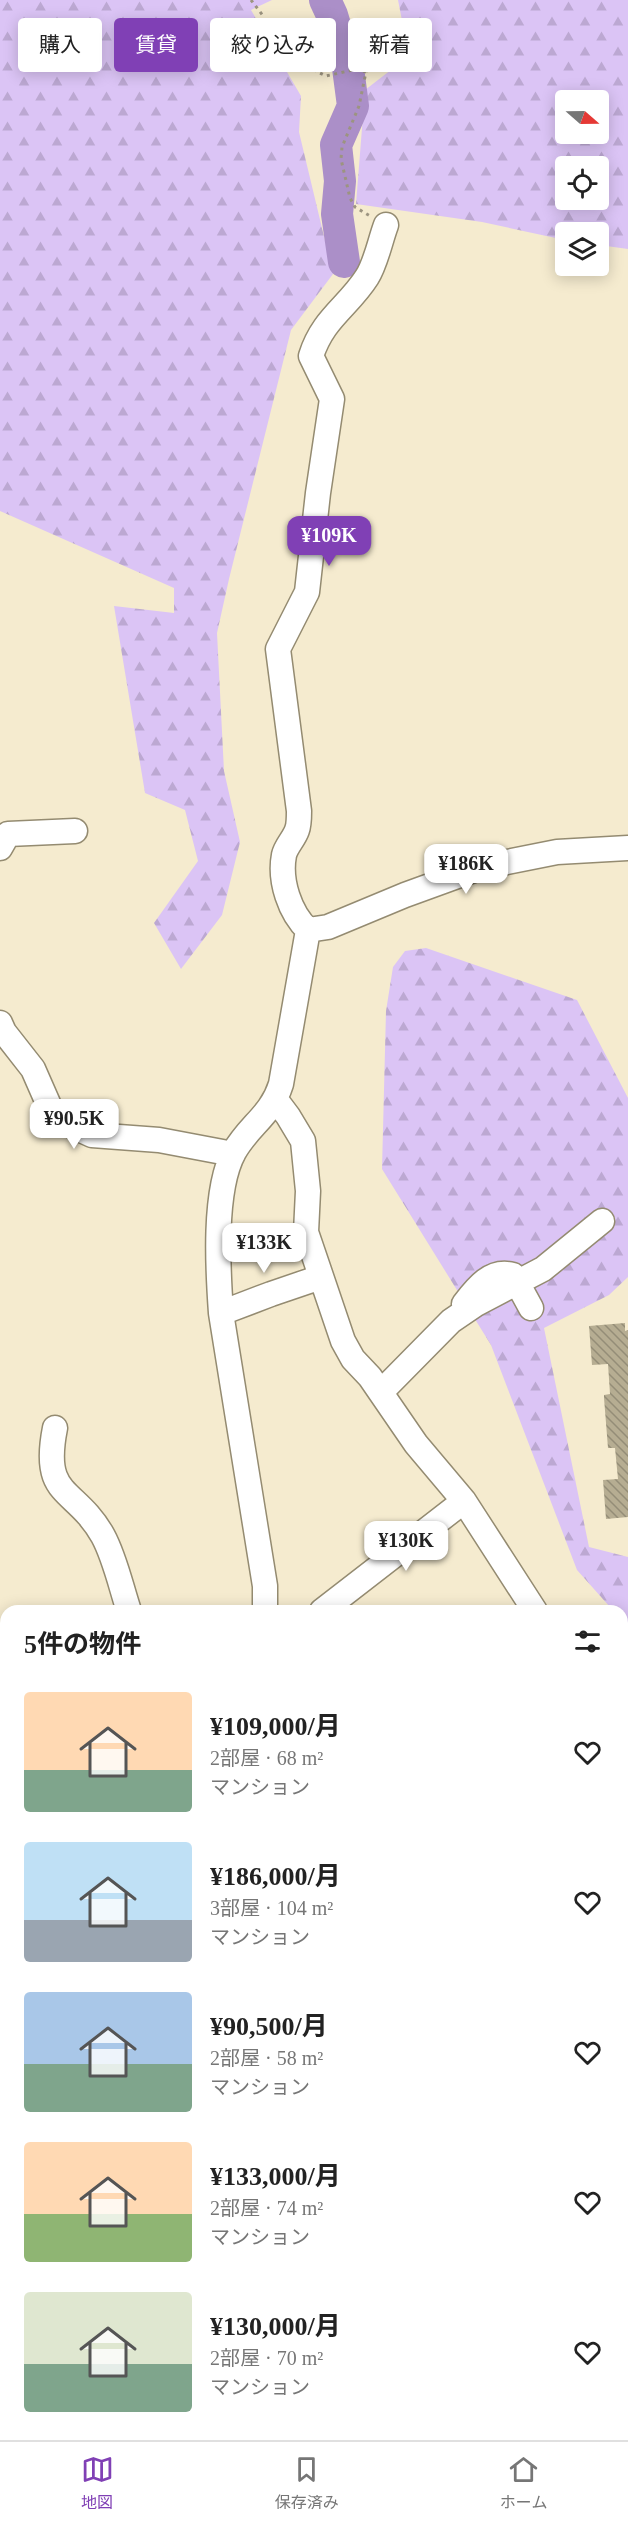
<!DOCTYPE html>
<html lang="ja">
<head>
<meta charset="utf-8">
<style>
	:root { --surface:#fff; --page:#f2f2f2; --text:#222; --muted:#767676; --line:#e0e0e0; --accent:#8040b5 }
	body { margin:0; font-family:"Times New Roman","Noto Sans JP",serif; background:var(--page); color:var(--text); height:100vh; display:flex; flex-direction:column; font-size:22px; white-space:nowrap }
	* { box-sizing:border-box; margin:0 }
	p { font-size:20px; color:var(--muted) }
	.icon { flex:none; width:33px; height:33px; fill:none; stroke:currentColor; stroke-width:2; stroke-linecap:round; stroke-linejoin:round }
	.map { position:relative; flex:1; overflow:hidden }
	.drawer { position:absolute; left:0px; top:1605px; width:628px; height:836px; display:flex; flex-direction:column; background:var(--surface); border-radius:18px 18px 0 0; box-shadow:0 3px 15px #0003 }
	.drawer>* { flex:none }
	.hud { position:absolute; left:18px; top:18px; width:592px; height:54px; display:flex; gap:12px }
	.needle { width:39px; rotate:110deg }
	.tools { position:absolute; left:555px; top:90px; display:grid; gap:12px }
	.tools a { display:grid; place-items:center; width:54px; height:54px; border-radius:6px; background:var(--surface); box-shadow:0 3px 15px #0003; font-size:30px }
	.price { position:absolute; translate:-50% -51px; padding:0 14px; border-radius:12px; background:#fff; color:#222; font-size:20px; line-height:39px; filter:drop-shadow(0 2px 3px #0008) }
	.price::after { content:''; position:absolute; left:50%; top:36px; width:18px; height:14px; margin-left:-9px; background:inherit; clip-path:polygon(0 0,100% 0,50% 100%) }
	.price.active { background:var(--accent); color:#fff }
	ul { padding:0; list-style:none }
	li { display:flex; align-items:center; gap:18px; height:150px; padding:0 24px }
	li span { display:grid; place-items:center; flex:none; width:168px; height:120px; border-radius:6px; color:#555 }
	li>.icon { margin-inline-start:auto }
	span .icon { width:72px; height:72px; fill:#fffc; stroke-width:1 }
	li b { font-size:26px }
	h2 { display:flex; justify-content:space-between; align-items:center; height:72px; padding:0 24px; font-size:26px }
	.pill { padding:0 21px; border-radius:6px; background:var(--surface); box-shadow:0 3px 15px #0003; font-size:21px; line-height:54px }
	.pill.active { background:var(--accent); color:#fff }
	.menu { display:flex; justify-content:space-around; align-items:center; height:84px; border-top:2px solid var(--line); background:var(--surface); font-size:16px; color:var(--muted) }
	.menu a { display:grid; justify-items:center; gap:3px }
	.menu .active { color:var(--accent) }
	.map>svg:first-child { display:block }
</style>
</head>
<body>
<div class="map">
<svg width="628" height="2440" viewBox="0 0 628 2440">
	<defs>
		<pattern id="forest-firs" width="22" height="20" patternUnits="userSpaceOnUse" patternTransform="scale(1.5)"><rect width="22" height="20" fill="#dbc4f5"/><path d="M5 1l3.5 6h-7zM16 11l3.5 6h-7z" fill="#bca8d2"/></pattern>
		<pattern id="building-back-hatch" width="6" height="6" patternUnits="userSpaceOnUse" patternTransform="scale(1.5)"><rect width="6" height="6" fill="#b6ad92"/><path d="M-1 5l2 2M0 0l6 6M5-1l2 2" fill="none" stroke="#948d77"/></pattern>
	</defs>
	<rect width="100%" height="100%" fill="#f5ebcf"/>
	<path fill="url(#forest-firs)" fill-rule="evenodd" d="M0,0H272L251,10L301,96L299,132L333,274L291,330L229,579L217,633L224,771L240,842L222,915L181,969L154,923L198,861L185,810L145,793L114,606L174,613V588L0,511Z
		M398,0H628V249L599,245L598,232H566L565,240L482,222L356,204L365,90L409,56ZM598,100V134H566V100ZM598,166V200H566V166Z
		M426,948L577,1000L628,1098V1277L609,1295L544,1328L589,1547L628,1557V1678L623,1663L622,1611H611L610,1607L577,1570L491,1345L382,1169L386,1011L393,967L405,951Z
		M6,1962V2290L0,2284V1966Z
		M526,2435L531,2440H191L182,2435Z"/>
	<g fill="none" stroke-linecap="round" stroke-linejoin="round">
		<path stroke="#ab8fc8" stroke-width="32" d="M325,0L332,15L348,68L353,106L336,145L340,181L337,214L344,262"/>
	</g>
	<path fill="url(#building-back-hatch)" d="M625,1323V1331L628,1330V1517L606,1519L603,1480L618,1479L615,1448H608L604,1398V1395L610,1394L608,1364L592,1365L589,1326Z"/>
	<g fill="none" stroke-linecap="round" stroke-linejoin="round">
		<defs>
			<path id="minor" d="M0,848L8,834L75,831
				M308,930C290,913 279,881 284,855C286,846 294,839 297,830C299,825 299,817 299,811L278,649L307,592L318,493L332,399L311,356C323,318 348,307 367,277C376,263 380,241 386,225
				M308,930L328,927L405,895L482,867L557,852L628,848
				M0,1023L4,1032L33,1069L51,1110L70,1125L92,1135L159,1140L233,1154
				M276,1100L288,1116L303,1141L308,1191L306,1232L343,1341L353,1359L370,1377L416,1444L464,1501L535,1611
				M464,1304C477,1287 491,1269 513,1275L531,1308
				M221,1313L271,1294L321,1277
				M381,1392L451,1321L476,1304L543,1269L602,1221
				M55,1428C41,1499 75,1486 103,1536C115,1558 121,1587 129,1611
				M265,1611V1586L221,1313C218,1271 213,1190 234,1152C249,1125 271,1116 281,1084L308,930
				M322,1611L464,1501
				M622,1784L628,1790
				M0,1830L6,1831
				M0,1880L6,1873
				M622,2232L628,2239
				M0,2342L6,2354
				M47,2434L50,2440"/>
		</defs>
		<use href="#minor" stroke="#948b71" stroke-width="27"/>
		<path stroke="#9c9480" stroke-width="3" stroke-dasharray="3 4.5" stroke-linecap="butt" d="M251,0L264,17L265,25L286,56L326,76L357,69L366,72L359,106L342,147L341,159L350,198L355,207L370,216"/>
		<use href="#minor" stroke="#fff" stroke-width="24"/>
	</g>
</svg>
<div class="tools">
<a><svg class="needle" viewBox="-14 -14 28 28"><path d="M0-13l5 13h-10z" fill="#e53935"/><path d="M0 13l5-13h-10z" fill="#767676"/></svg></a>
<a><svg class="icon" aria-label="locate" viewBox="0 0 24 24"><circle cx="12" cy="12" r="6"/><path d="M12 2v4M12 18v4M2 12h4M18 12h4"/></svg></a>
<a><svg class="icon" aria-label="layers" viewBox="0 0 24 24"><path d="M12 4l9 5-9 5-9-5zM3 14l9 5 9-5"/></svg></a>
</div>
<b class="price active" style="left:329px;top:567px">¥109K</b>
<b class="price" style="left:466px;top:895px">¥186K</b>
<b class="price" style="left:74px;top:1150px">¥90.5K</b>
<b class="price" style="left:264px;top:1274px">¥133K</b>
<b class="price" style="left:406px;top:1572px">¥130K</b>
<div class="hud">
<a class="pill">購入</a>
<a class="pill active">賃貸</a>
<a class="pill">絞り込み</a>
<a class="pill">新着</a>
</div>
<section class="drawer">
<h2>5件の物件<svg class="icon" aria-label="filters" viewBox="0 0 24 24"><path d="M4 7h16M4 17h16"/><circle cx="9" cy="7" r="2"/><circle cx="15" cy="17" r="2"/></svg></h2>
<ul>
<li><span style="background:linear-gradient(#ffd9b3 65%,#7fa58c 0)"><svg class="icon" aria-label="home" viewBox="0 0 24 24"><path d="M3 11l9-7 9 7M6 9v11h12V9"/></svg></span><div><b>¥109,000/月</b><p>2部屋 · 68 m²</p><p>マンション</p></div><svg class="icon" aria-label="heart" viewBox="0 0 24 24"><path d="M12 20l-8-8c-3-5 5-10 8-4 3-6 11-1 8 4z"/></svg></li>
<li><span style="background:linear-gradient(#bfe0f5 65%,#9aa5b1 0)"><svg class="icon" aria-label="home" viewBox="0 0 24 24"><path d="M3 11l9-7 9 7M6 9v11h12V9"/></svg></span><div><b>¥186,000/月</b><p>3部屋 · 104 m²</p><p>マンション</p></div><svg class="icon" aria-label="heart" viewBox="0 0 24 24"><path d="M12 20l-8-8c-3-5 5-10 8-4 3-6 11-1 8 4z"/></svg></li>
<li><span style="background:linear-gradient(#a9c7e8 60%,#7fa58c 0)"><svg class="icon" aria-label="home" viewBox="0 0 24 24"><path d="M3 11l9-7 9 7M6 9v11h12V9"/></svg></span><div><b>¥90,500/月</b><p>2部屋 · 58 m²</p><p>マンション</p></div><svg class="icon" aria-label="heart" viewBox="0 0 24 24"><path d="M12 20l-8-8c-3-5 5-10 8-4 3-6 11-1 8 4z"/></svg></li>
<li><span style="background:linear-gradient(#ffd9b3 60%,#8fb573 0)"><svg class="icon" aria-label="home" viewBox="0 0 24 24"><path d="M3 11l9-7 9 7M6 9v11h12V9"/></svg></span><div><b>¥133,000/月</b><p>2部屋 · 74 m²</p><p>マンション</p></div><svg class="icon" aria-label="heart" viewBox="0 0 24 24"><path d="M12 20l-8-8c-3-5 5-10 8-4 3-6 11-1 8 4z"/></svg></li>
<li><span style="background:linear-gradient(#dfe7d0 60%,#7fa58c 0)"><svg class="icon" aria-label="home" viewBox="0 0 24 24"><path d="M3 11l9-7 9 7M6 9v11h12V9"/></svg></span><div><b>¥130,000/月</b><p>2部屋 · 70 m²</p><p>マンション</p></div><svg class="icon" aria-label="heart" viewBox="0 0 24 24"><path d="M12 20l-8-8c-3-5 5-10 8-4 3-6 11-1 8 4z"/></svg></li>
</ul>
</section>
</div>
<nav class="menu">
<a class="active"><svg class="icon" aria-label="map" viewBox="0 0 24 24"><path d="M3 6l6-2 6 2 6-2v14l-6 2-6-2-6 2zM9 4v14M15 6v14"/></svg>地図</a>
<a><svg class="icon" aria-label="saved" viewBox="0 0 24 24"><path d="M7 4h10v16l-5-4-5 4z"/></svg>保存済み</a>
<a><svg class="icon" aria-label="home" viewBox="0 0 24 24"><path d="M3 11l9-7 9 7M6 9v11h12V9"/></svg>ホーム</a>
</nav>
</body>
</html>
